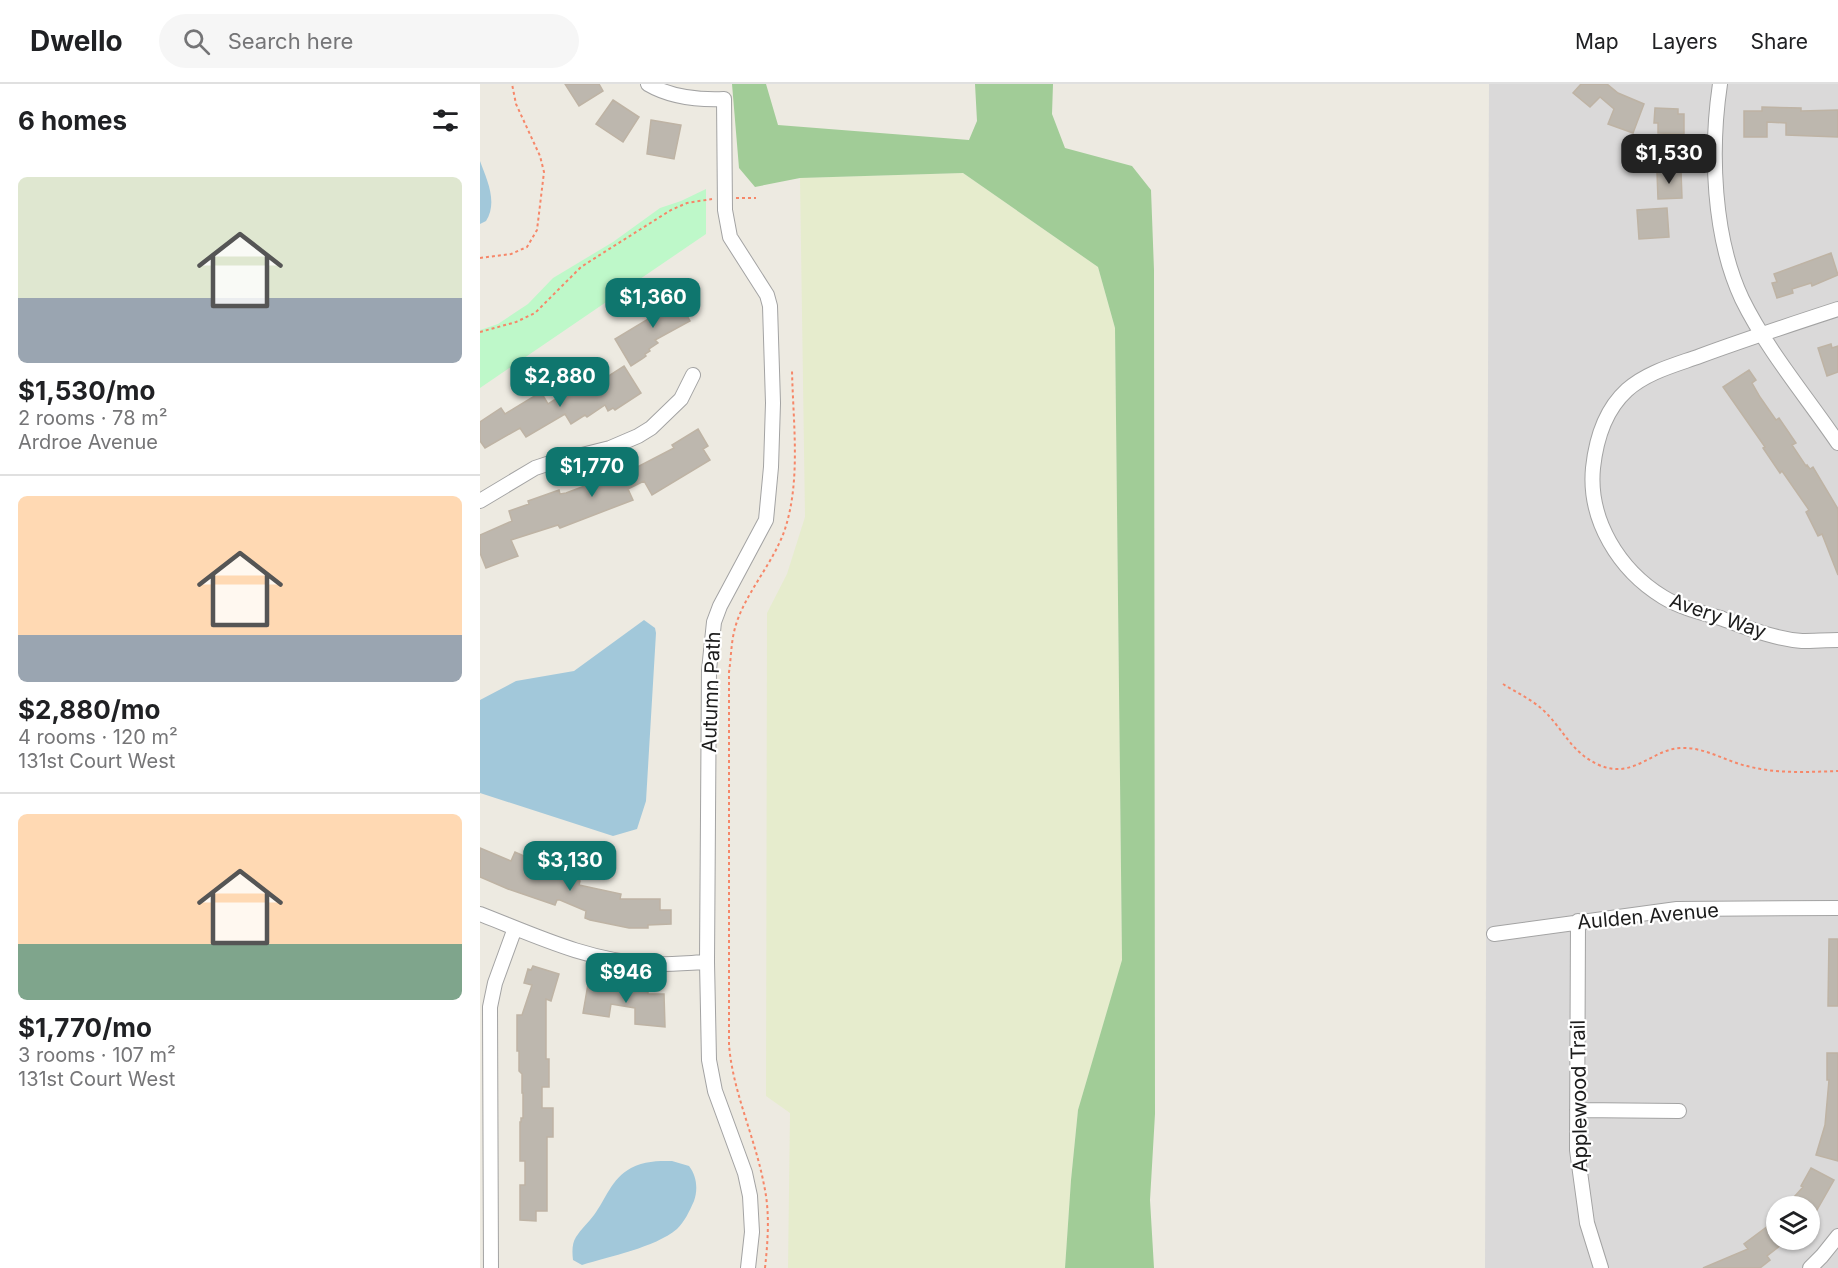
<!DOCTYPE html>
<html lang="en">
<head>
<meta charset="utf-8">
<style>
	:root { --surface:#fff; --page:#f6f6f6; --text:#202124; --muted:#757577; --line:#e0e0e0; --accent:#0f766e }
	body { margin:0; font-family:Inter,sans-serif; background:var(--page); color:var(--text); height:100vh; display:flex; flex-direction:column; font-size:22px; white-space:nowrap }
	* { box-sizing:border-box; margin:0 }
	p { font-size:20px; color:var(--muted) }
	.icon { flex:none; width:33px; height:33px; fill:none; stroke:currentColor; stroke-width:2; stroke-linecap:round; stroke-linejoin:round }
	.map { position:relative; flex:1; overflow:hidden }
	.drawer { display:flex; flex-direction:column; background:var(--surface); width:480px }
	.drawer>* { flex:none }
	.controls { position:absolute; left:1286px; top:1112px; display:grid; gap:12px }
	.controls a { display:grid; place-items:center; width:54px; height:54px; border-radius:50%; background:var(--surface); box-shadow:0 2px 4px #0004; font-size:30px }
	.price { position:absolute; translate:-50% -51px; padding:0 14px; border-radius:12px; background:var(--accent); color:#fff; font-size:20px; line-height:39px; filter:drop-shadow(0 2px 3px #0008) }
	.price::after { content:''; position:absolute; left:50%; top:36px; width:18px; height:14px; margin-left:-9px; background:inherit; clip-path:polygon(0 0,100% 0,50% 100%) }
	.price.on { background:#222; color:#fff }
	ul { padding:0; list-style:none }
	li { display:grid; align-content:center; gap:12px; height:318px; padding:0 18px }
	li+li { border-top:2px solid var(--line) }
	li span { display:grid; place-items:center; height:186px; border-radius:9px; color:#555 }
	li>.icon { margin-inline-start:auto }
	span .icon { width:108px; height:108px; fill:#fffc; stroke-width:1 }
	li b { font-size:26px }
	h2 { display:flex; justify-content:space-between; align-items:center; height:72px; padding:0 18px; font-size:26px }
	header { display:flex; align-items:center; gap:36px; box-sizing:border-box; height:84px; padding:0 30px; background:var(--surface); border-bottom:2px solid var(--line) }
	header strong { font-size:28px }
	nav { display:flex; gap:33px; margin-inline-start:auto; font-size:21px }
	.search { width:420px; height:54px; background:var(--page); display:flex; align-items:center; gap:15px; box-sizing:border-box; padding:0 21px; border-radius:33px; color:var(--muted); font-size:22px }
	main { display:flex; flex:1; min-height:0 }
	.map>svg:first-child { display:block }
</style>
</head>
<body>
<header>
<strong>Dwello</strong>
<div class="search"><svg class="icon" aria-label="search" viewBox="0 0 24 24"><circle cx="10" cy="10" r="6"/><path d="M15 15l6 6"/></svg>Search here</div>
<nav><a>Map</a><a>Layers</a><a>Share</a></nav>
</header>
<main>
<section class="drawer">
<h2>6 homes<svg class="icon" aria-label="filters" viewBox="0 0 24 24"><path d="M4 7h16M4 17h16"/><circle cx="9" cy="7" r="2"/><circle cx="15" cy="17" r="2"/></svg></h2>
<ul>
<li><span style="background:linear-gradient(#dfe7d0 65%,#9aa5b1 0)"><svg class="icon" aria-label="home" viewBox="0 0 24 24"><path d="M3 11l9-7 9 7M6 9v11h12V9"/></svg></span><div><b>$1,530/mo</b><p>2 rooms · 78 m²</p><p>Ardroe Avenue</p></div></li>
<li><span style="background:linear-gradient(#ffd9b3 75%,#9aa5b1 0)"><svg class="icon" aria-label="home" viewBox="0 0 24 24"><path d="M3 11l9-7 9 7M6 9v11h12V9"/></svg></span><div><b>$2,880/mo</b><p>4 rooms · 120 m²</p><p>131st Court West</p></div></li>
<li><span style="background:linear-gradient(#ffd9b3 70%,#7fa58c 0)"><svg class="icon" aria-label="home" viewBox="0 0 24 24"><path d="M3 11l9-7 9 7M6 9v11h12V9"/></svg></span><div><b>$1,770/mo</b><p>3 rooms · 107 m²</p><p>131st Court West</p></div></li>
</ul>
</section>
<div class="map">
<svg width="1358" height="1184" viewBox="0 0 1358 1184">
	<rect width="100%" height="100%" fill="#edeae1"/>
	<path fill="#dad9d9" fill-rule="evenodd" d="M1009,0H1358V1184H1005ZM1296,1122H1329V1155H1296Z"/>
	<path fill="#e6eccd" d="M483,89L618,183L635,244L642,877L598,1026L591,1096L585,1184H308L310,1029L286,1012L287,529L307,490L325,433L320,94Z"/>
	<path fill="#a1cc97" d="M252,0H286L298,41L489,56L497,37L495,0H573L572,30L585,64L652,82L671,106L674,186L675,1030L670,1116L674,1184H585L591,1096L598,1026L642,876L635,244L618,183L483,89L320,94L275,103L259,84Z"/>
	<path fill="#bef8c9" d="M226,105V150L0,304V246L18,240L48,220L73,194L133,158L180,124L201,117Z"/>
	<path fill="#a2c8da" d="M0,77C7,96 18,118 6,137L0,140Z
		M164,536L175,544L176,549L166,717L157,745L133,752L0,709V616L36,597L94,587Z
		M192,1077L209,1082C217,1092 218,1106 214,1117C209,1128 205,1137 197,1145C174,1164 130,1172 102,1181L93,1176C92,1168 92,1159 96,1153C101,1145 108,1139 114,1131C126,1115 131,1095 151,1084C164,1077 177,1077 192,1077Z"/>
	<path fill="#bdb7ae" stroke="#beb3a4" stroke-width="1.5" d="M85,0H119L123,7L99,22Z
		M1101,0H1127L1138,9L1164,20L1153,49L1128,40L1134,25L1120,13L1110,23L1093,9Z
		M133,16L159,33L143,58L116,40Z
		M1282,23L1321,24V27L1358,26V53L1306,51V39L1287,38V53H1264V27H1282Z
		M1175,24L1198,25V30H1204V50L1178,49V39H1174Z
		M171,36L201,41L194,75L167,70Z
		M1201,87L1202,114L1178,115L1177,88Z
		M1187,124L1189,153L1159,155L1157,126Z
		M1351,169L1358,191L1332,202L1331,199L1312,205L1313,209L1297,214L1292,199L1297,198L1294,190Z
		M195,210L210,237L175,256L178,259L169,265L170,267L165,270L166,272L162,275L151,282L135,255L175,231L171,223Z
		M1351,260L1352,264L1358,262V288L1347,292L1338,264Z
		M144,282L161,309L135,326L133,324L128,327L125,321L107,333L105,331L91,340L85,330L46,353L40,344L5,364L0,357V338L21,324L25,330L61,308L68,320L99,300L104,308Z
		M1269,286L1276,296L1272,299L1280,313L1296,336L1299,334L1316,359L1312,361L1326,382L1327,381L1330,385L1333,383L1358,425V491L1342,450L1338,452L1326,428L1329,426L1302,387L1300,389L1283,364L1285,363L1243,303Z
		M218,345L228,362L223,365L230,376L172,411L164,397L148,405L153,416L80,444L78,441L31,456L38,472L6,484L0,469V451L32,437L29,427L49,420L48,417L79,406L80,410L86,409L136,390L137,391L142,389V391L194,364L192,361Z
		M0,764L31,777L35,768L100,797L99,801L141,810L140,815H180V826H191V840L168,841V844H149L110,836L105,834L106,827L80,816H77L75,821L28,805L0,793Z
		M1349,855H1358V922H1348Z
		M53,882L79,890L71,917L66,915V975H69V1003H62V1024H73V1053H67V1127H56V1137L40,1136V1101H45V1077H40V1038H41V1034H43V1009H42V990L39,987V967H37V931H42L52,901L44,899L48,885L51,886Z
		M108,900L150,907L161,906L168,908V910H184L185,943L155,940V924L131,920L129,933L103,929Z
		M1347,969H1358V1077L1336,1071L1345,1041L1349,996H1347Z
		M1331,1084L1354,1096L1329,1140V1122H1306L1323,1103L1321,1102Z
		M1296,1136V1155L1301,1161L1287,1172L1290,1176L1280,1184H1223L1268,1165L1264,1160Z"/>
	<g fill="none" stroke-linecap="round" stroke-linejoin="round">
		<defs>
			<path id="minor" d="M168,0C190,13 219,16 244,15L245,126L250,153L287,211L290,222L293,319L291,383L286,436L240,522L234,538L229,586L227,878L229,976L235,1007L265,1089L270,1112L272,1148L268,1184
				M1240,0C1230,67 1233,153 1262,215C1287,266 1326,312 1358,359
				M1358,225C1312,240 1266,255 1220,272C1195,281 1167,288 1147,306C1125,326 1116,356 1113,384C1108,436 1139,486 1183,513C1201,524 1223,529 1243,535C1268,544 1295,555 1322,557C1334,557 1346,556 1358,556
				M0,417L55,384L70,379L130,364L158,352L171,344L201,315L213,291
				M0,830C54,851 108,877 167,880C187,881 207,879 227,878
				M1098,837L1097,1066L1107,1139L1121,1184
				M1014,850L1197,825L1358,824
				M1097,1026L1199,1027
				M11,1184L10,923L15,899L35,844
				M1330,1184L1342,1172L1358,1152"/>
		</defs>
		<use href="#minor" stroke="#a3a3a3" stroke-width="16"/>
		<path stroke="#f68769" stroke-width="2" stroke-dasharray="3 3" stroke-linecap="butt" d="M256,114H276
			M0,174L31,170L47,163L57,146L64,88L60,72L36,20L32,0
			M0,248L36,238L55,229L101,183L126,167L191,126L207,119L232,115
			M1023,600C1035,608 1051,615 1062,625C1084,645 1090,668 1119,681C1153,696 1172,665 1201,664C1225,663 1245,677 1267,682C1296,690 1328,688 1358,687
			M285,1184C288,1156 290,1128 284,1101C275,1053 253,1009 249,961V588C251,575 251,561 254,548C262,512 293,481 305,445C321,396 313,338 312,286"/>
		<use href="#minor" stroke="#fff" stroke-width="14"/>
	</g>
	<g text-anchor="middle" stroke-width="4.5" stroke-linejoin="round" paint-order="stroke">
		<g font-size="20" fill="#1c1c1c" stroke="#fff">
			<text transform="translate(1238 532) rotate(19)" y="7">Avery Way</text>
			<text transform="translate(231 608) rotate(-88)" y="7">Autumn Path</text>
			<text transform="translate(1168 832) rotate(-5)" y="7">Aulden Avenue</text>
			<text transform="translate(1099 1012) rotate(-91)" y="7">Applewood Trail</text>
		</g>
	</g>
</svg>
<div class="controls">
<a><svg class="icon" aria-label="layers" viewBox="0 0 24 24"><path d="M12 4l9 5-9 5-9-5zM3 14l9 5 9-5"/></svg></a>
</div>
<b class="price on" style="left:1189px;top:101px">$1,530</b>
<b class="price" style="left:173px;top:245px">$1,360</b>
<b class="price" style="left:80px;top:324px">$2,880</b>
<b class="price" style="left:112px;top:414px">$1,770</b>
<b class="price" style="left:90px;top:808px">$3,130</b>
<b class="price" style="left:146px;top:920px">$946</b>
</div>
</main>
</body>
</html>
